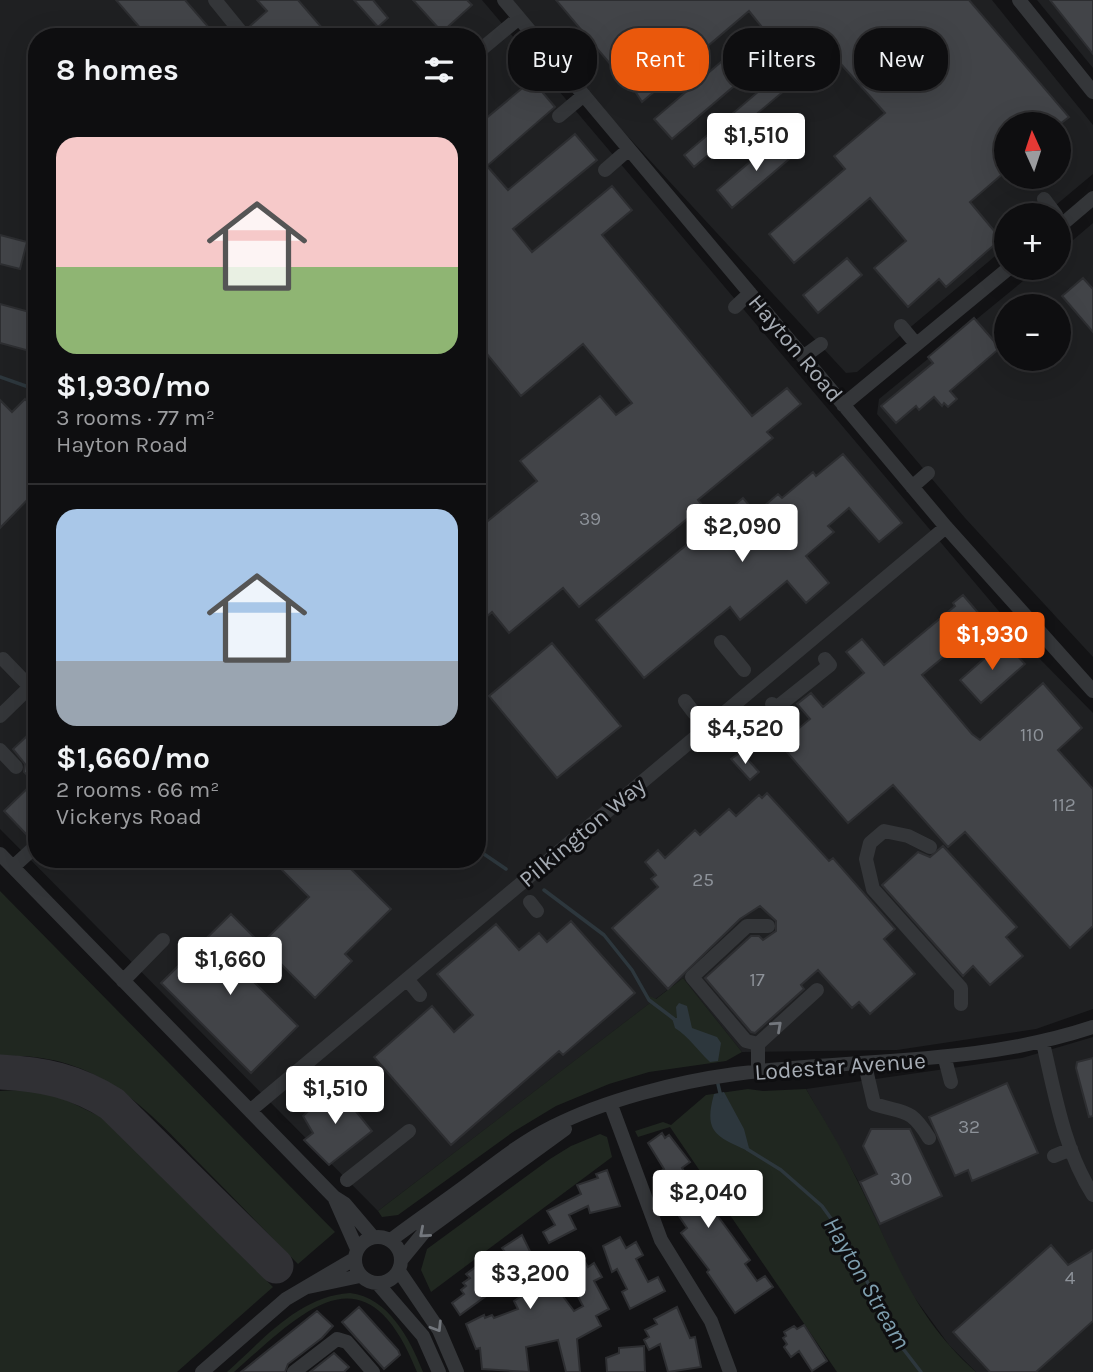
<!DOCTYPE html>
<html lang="en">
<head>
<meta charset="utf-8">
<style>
	:root { --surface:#0e0e10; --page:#171719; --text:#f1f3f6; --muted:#9b9c9f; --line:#2e2e30; --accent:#ea580c }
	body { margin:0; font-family:Karla,sans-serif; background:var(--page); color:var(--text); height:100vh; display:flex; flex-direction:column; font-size:26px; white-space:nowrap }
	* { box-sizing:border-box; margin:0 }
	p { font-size:23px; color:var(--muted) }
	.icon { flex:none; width:38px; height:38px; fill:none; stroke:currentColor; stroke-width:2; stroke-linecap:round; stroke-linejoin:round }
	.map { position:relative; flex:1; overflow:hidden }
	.side { position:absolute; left:28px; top:28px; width:458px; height:840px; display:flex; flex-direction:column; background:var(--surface); border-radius:28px; box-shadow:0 7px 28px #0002,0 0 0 2px var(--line) }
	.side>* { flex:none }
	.guide { position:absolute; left:508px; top:28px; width:480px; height:63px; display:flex; gap:14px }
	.needle { width:46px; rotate:357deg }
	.buttons { position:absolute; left:994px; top:112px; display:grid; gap:14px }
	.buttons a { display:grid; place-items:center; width:77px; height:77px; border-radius:50%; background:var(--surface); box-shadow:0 7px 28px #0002,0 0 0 2px var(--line); font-size:35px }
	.price { position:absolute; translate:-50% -60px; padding:0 16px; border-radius:7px; background:#fff; color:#222; font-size:23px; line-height:46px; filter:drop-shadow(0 2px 4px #0008) }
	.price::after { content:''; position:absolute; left:50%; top:42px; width:21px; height:16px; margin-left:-10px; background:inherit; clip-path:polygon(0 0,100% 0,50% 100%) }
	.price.selected { background:var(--accent); color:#fff }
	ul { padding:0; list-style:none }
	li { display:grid; align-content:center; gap:14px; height:371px; padding:0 28px }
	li+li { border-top:2px solid var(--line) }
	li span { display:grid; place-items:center; height:217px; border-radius:21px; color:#555 }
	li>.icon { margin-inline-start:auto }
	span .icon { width:126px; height:126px; fill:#fffc; stroke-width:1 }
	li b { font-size:30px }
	h2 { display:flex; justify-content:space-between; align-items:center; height:84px; padding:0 28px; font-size:30px }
	.chip { padding:0 24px; border-radius:28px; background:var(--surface); box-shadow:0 7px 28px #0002,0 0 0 2px var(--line); font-size:24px; line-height:63px }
	.chip.selected { background:var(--accent); color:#fff }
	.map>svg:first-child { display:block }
</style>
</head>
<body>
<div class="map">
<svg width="1093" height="1372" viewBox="0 0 1093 1372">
	<rect width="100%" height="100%" fill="#131315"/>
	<path fill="#1f2022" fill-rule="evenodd" d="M0,0H482L1036,655L1093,713V1009L1036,1029L897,1050L742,1052L683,978L378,1211L0,829ZM37,37H478V859H37Z
		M502,0H992L1093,125V174L1044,215H1006V247L857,372L846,373ZM1006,124H1059V177H1006Z
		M1037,0H1093V68Z
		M1093,223V657L965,518L877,414L879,399L1039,268H1059V252ZM1006,306H1059V359H1006Z
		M1093,1037V1372H976L949,1345L906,1286L857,1179L806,1089L1022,1058Z"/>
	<path fill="#202720" d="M0,891L335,1232L298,1264C265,1231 233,1197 200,1164C140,1102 94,1052 0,1056Z
		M683,978L742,1052L726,1061L649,1072L609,1084L556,1106L513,1132L398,1215L382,1217L378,1211L650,1003L645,994L656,999Z
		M748,1089L763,1091L806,1089C823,1118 841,1147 856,1178C894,1253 910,1313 976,1372H837L670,1127L638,1137L635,1131L663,1122L671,1125L706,1095Z
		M18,1090L54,1094L101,1117L273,1287L177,1372H0V1091Z
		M600,1134L607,1137L612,1157L431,1292L421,1270L427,1249L550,1159L571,1146Z
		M350,1293C388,1297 410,1339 423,1372H417C366,1244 305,1309 234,1372H227C263,1340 299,1296 350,1293Z"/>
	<path fill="#2d373d" d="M679,1003L687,1006L692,1028L717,1037L721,1043L718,1061L710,1062C698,1051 689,1037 675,1028L672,1018H677L676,1007Z
		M724,1092L744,1129L750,1152C717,1136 703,1134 714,1094Z"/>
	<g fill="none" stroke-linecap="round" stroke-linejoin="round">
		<path stroke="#2d373d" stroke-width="3.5" d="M0,377L37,390
			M478,850L506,869
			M544,890L604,935L632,970L649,1000L674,1019
			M717,1080L721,1097
			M747,1149L781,1170L822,1206L848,1242L894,1337L921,1372"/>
		<path stroke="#303034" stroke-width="35" d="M0,1072C43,1074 76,1081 112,1104L276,1266"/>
	</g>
	<path fill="#424448" stroke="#2d2e31" stroke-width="2" d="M116,0H185L217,37H148Z
		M257,0H298L330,37H260L250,26L267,11Z
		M354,0H373L388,18L378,27Z
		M413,0H467L472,5L442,32Z
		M556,0H969L1069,117L1060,124H1006V171L970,202L1001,239L946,287L939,279L908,307L874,268L906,241L870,198L794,263L769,234L845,169L834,156L885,113L830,52L694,167L684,155L793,62L780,47L672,139L654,119L762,27L749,11L642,102L626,77L622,78Z
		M1050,0H1093V54Z
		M532,80L555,107L487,166L508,190L575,134L597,160L513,229L532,252L612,186L632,210L602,235L752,416L787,388L801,404L767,432L773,438L698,500L703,506L579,607L563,588L509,633L492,612L478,624V529L537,481L520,461L600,396L616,415L632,403L583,344L521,396L478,343V125Z
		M779,137L794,155L732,208L717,190Z
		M0,235L27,242L20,269L0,264Z
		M847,258L862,275L818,313L803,295Z
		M1083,278L1093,289V332L1062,296Z
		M0,304L37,314V353L0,343Z
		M974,318L1000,348L950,391L957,399L948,407L944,403L942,406L934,397L919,410L916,406L896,423L881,406L933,363L928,357Z
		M25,399L37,411V490L0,528V400L12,412Z
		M843,454L902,523L879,542L849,508L828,526L834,532L806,556L829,583L806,603L787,581L740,620L730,607L644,678L596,620L743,498L756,513L778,494L782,498L813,472L816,476Z
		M963,595L986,622L922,675L972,734L980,740L1043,683L1082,728L1058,750L1093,789V926L1070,948L965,832L948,847L893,785L848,823L780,744L810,719L797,704L811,693L823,707L864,673L846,652L862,639L884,665L955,606L953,603Z
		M1004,641L1025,664L981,703L960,680Z
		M552,643L621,726L557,778L489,696Z
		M27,736L37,746V827L28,836L4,811L34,782L24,772L25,764L13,749Z
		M741,752L759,772L750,780L731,759Z
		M767,793L829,861L833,858L895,929L884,939L915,974L870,1014L859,1002L852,1008L818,970L801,985L804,989L755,1033L751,1032L705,978L751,936H759L763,940L776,931V921L760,906L740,919L668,989L612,928L658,887L651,879L656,875L645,862L658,850L665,858L695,830L700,835L729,809L736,816L759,795L762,798Z
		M943,846L1017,927L1006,937L1023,956L990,985L973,966L963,976L882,885L918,852L930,857Z
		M284,859H341L391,909L345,954L352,961L315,998L261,944L309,897L278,866Z
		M231,914L254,937L231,959L298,1026L251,1073L161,983Z
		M571,921L635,993L563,1055L559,1051L451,1145L374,1057L432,1006L454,1032L473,1015L437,974L496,924L519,950L539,933L547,942Z
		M1093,1058V1116L1089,1117L1076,1068L1077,1062Z
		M1007,1083L1038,1153L972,1181L968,1170L955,1176L929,1117Z
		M342,1085L354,1100L350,1104L372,1131L329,1165L304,1140L313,1133L303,1116L321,1099Z
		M871,1129H910L942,1196L880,1224L860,1182L877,1174L863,1146Z
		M662,1133L665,1138L669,1135L690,1162L682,1168L693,1184L700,1179L712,1196L706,1200L750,1260L745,1264L757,1281L765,1276L773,1287L735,1313L707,1272L709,1270L681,1233L687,1228L667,1198L675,1192L661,1171L664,1169L648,1143Z
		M607,1170L620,1206L590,1213L588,1206L569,1215L576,1229L549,1243L543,1232L555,1225L547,1211L581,1194L577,1185L598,1178L596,1174Z
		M522,1235L547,1286L553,1283L574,1311L583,1306L567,1276L570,1274L567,1269L585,1262L588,1267L594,1263L602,1277L594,1281L609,1309L596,1316L601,1326L577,1339L580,1372H566L558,1340L526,1347L529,1372L482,1369L480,1348L476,1349L466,1324L484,1315L485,1318L492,1315L494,1318L518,1309L514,1301L526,1293L516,1274L460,1315L452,1303L464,1294L461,1290L466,1286L463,1283L470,1278L466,1274L477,1266L480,1270L505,1252L502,1248Z
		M620,1237L626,1248L636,1242L643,1255L636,1259L648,1282L658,1277L665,1291L630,1309L622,1292L627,1289L617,1269L612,1272L603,1246Z
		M1051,1245L1068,1265L1093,1250V1321L1036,1372H990L953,1332Z
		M359,1307L398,1350L400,1355L384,1369L342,1322Z
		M677,1307L690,1338L695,1337L701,1367L668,1372L660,1344L649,1350L644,1340L649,1337L645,1330L657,1324L654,1319Z
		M317,1311L333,1326L322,1338L288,1364L285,1372H241Z
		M804,1325L827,1361L812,1371L799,1351L791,1357L784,1347L787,1344L783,1338L786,1336L784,1332L794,1326L797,1329Z
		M644,1346L645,1372H607L606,1358L619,1353V1348Z
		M334,1353L349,1367L344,1372H310Z"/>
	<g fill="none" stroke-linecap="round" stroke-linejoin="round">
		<path stroke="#343639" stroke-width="14" d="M215,0L245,37
			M504,0L946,527L1093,691
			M1019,0L1093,92
			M478,52L519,18
			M522,66L544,48
			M559,116L584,95
			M605,170L629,149
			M1044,199L1056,215
			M1059,227L1093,198
			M735,307L750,293
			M901,326L916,344
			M803,357L821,344
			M843,405L1009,268
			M912,487L928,473
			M998,633L1022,612
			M721,642L744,670
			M3,659L30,687
			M685,701L694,713
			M772,704L776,708L830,665L825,659
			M0,716L37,680
			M0,750L16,767
			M930,847L908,836L884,831L870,843L866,859L873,889L961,988V1004
			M0,854L334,1197L345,1204L373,1237
			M13,867L37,845
			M530,902L537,911
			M407,979L420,995
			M123,981L163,940
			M1043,1043C1055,1094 1064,1150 1093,1195
			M758,1044L746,1041L692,977L747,926H768
			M945,1059L951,1082
			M865,1065L874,1104C905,1114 910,1107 929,1138
			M758,1071V1044L817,990
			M611,1105L661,1240L711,1321L730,1372
			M251,1110L946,527
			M1054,1156L1071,1149
			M347,1180L409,1131
			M334,1197L357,1249
			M355 1260a23 23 0 1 1 46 0a23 23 0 1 1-46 0Z
			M391,1240C413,1223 437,1207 460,1190C490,1168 518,1144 552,1127C605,1100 676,1082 735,1074C856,1058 976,1066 1093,1027
			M402,1259L425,1231L565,1129
			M399,1271L439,1330L457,1372
			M378,1284L423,1336L439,1372
			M308,1287L360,1276
			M202,1372L286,1299L354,1259
			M294,1372L337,1339L347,1342L373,1372"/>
	</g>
	<defs><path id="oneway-chevron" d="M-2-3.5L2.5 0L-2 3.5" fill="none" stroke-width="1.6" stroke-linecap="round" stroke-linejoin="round" transform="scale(1.75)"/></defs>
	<g stroke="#73777d">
		<use href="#oneway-chevron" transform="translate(777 1026) rotate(-42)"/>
		<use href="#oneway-chevron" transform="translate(424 1233) rotate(139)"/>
		<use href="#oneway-chevron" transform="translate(437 1327) rotate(58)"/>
	</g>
	<g text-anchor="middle" stroke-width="6" stroke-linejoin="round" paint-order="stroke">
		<g font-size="19" fill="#8d9299">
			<text x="590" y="525">39</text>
			<text x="1032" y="741">110</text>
			<text x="1064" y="811">112</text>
			<text x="703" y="886">25</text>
			<text x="757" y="986">17</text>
			<text x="969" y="1133">32</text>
			<text x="901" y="1185">30</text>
			<text x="1070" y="1284">4</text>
		</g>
		<g font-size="23" fill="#a6acb4" stroke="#0e0e10">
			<text transform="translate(796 348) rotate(50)" y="8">Hayton Road</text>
			<text transform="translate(582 832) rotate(-40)" y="8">Pilkington Way</text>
			<text transform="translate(840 1066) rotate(-4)" y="8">Lodestar Avenue</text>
		</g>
		<g font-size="24" font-style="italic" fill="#7e9eae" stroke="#0e0e10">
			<text transform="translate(867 1283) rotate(60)" y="8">Hayton Stream</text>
		</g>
	</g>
</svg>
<div class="buttons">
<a><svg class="needle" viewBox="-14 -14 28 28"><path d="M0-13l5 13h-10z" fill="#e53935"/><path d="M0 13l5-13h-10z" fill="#9b9c9f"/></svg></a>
<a>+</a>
<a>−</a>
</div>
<b class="price" style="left:756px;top:173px">$1,510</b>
<b class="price" style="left:742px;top:564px">$2,090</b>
<b class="price selected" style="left:992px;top:672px">$1,930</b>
<b class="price" style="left:745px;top:766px">$4,520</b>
<b class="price" style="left:230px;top:997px">$1,660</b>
<b class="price" style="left:335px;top:1126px">$1,510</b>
<b class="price" style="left:708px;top:1230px">$2,040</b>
<b class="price" style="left:530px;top:1311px">$3,200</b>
<div class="guide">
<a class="chip">Buy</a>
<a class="chip selected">Rent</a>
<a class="chip">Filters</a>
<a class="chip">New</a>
</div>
<section class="side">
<h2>8 homes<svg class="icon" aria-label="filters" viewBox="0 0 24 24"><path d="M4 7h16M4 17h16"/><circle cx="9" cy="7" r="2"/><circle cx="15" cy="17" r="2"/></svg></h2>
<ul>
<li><span style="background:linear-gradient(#f6c9c9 60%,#8fb573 0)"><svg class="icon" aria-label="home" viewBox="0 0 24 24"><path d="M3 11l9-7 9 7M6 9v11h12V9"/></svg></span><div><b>$1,930/mo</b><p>3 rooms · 77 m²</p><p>Hayton Road</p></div></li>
<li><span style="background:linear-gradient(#a9c7e8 70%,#9aa5b1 0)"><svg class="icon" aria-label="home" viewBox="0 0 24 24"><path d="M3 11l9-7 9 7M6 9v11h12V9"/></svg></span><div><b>$1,660/mo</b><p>2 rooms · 66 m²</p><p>Vickerys Road</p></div></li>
</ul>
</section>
</div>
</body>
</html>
